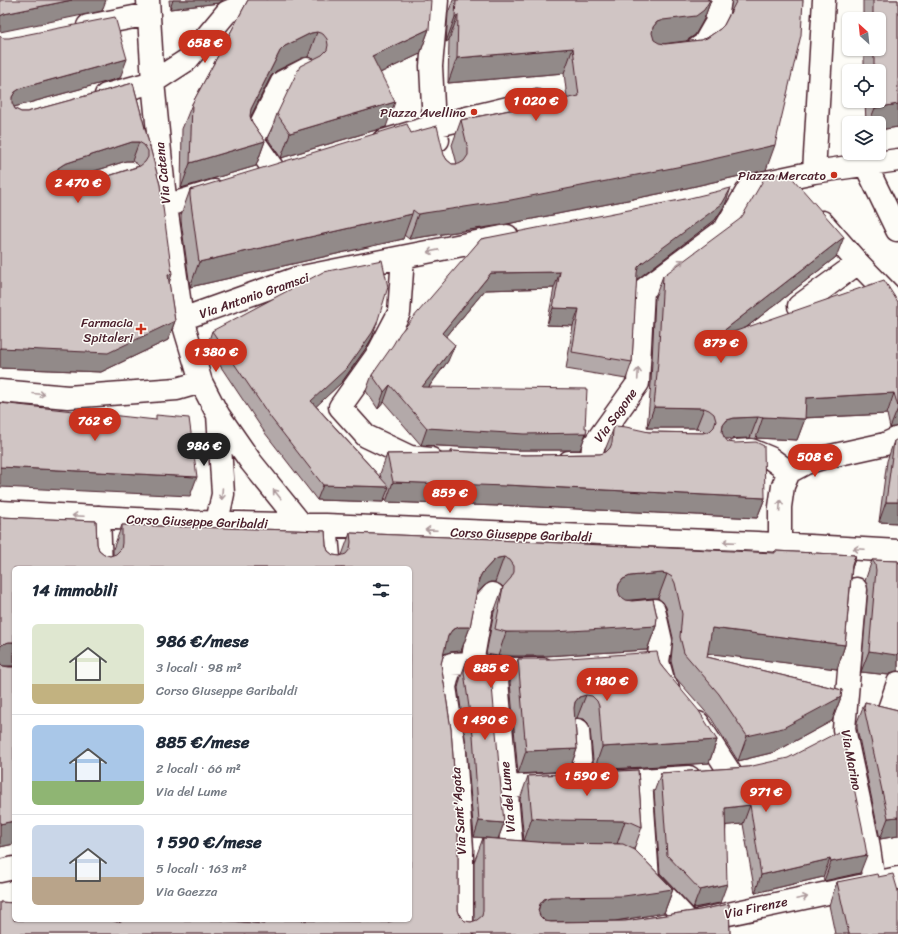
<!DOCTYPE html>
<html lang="it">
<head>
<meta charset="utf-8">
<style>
	:root { --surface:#fff; --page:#f2f2f3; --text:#1f2937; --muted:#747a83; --line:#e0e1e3; --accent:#c8321e }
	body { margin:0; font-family:Sriracha,sans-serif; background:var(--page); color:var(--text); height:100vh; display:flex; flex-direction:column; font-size:15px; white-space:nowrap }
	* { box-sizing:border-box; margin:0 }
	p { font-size:13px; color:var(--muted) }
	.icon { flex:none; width:22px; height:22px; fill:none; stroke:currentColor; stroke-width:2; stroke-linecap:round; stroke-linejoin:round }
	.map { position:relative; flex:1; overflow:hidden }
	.drawer { position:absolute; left:12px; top:566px; width:400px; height:356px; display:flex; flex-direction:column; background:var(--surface); border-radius:6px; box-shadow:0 1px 3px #0004 }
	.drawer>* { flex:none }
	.needle { width:26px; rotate:333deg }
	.fabs { position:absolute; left:842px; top:12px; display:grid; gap:8px }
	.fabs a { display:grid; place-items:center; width:44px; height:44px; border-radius:6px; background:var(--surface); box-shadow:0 1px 3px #0004; font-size:20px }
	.price { position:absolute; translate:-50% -34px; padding:0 9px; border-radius:14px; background:var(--accent); color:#fff; font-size:13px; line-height:26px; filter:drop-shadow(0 1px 2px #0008) }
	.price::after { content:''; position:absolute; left:50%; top:24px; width:12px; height:9px; margin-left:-6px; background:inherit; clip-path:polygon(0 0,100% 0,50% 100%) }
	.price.selected { background:#222; color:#fff }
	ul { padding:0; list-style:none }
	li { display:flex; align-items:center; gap:12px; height:100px; padding:0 20px }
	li+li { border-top:1px solid var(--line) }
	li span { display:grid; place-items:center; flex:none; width:112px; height:80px; border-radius:6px; color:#555 }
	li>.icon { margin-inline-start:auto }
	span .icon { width:48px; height:48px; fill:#fffc; stroke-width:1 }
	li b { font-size:17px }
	h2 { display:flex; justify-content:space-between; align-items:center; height:48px; padding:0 20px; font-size:17px }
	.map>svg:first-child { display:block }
</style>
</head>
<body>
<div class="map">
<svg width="898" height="934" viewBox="0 0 898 934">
	<rect width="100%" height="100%" fill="#fdfcf7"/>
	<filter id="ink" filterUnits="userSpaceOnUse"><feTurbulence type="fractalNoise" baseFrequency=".025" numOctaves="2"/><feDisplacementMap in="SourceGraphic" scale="8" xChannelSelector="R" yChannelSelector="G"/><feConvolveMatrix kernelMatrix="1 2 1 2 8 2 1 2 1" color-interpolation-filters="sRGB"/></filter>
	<g filter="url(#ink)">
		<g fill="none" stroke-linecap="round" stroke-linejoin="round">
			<defs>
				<path id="minor" d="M148,0L153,82L161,162L166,206L182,319L201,382L217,413L251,462L301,524
					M437,0L431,66L434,126L438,140
					M88,26L149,14
					M684,54L691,53L704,44L716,23L720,0
					M106,95L153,82L187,60L227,12L255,0
					M383,141L434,126L537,101
					M866,166L897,230
					M814,172L824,0
					M276,173L253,140L282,82L307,69
					M762,183L814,172L898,160
					M166,206L214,191
					M822,222L858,263L896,302L898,307
					M403,257L399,313L377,355L340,407L366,436L410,457L431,459
					M799,306L858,263
					M182,319L297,278L507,236
					M0,391L68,397L177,389L201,382
					M736,451L751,450L770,458L789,472
					M569,462H592L593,446L638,383L643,290L725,229L750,186
					M0,512L194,522L326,525L757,543L898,551
					M99,517L101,568
					M217,522L223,494L218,414
					M326,525L330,568
					M780,545V507L783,486L789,472L806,463L826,457L885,444L898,438
					M856,589L844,729L868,842L874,882
					M635,612L654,610L661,641L658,662L664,683L668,688
					M472,663L496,669H543
					M496,669L512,852
					M887,715L898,683
					M698,723L731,774
					M578,730L582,783
					M641,780L648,879
					M608,782L689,777
					M506,787L554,784
					M0,871L14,868
					M647,878L663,894L689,922
					M700,920L898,878
					M462,934V849L455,752L445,687L451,664L472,663L482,606L493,594"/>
			</defs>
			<use href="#minor" stroke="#4a1f2b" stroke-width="25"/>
			<use href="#minor" stroke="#fdfcf7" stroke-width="22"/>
		</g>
		<path fill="#b3a9a9" stroke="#4a1f2b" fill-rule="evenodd" d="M169,0H223L219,3L170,9Z
			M248,0L429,29L420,54L380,73L386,127L281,158L268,139L277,114L314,59L308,57L302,58L276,71L271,76L250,118L252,122L265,141L256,166L181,188L182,129L192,104Z
			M453,0H711L704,19L695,35L686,41L661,44H665L701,40L707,38L720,29L724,25L730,13L732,0H803L766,170L678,190L502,225L409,239L404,235L403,239L190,287L181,221V215L190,190L411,133L444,155L447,160L452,164H457L452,145L461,120L567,98L564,73L448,83L449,40L446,42L448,13Z
			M863,0H898V127L879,130V123H866L865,101H879V71H864V49H879V19H863Z
			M3,38L120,78L14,107L15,109L21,112H27L133,83L160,185L169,283L175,321L168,340L101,372L0,368ZM126,161H132L137,164L139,166L71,188H65L60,186L58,183Z
			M725,205L715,220L636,279L632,362L626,379L566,369L573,326L547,325L554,288L485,290L446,337L448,361L429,387L585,428L586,433L580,450H518L421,445L384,402L378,409L366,391L372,375L481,239Z
			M836,257L747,327L898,302V426L890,428L887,414L805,418L797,440L756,438V439L750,438L725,439L765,498L757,518L498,505V506L386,502L385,498L383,502L317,500L265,433L207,346L212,331L372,338L366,348L342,382L316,406L381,478L380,474L387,454L451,453V451L525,455L600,454L605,453V450L613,430L649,432L705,433L702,430L696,428H647L651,383L655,297L663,276Z
			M894,441L898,523L879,522L887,461Z
			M0,517L96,521L97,544L99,550L104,554L110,556L113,555V549L122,525L325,531L326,545L328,551L333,555L340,556L342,555L350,533L495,539V540L774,552L775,551L854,555V556H856L852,568L845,645L837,669L708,653L707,657L842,690L841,697L832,721L775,752L738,761L711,718L675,677L671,661L673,638L666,607L663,602L658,598H653L626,600L632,601L653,599L657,617L656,626L647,650L545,656H498L486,654L494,612L503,587L501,585L495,582H490L484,586L476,594L470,627L461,651L450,652L444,654L442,660L441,664L451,729L458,825V910L460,916L465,921L471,922L474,921V862L483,838L551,843L620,844H617L544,843L524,841L520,799L528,776L638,770L642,827L634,849L635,850L673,889L664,913L615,921H548L551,922L625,921L700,910L729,904L730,934H0V902L14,903V920H111L117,922L124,920H220L264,924L265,920H295L381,922L314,920H410V568H14V666H6L14,667V844L0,847Z
			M872,560L898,561V671H896L890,673L889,675L861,672L868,590L867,584L865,581Z
			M518,659L660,664L717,740L709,763L594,770L590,729L588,723L584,719L577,718L575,719L577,749L569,771L518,774L510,682Z
			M467,660L504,823L498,839L474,837L467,751L458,688L461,676Z
			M865,702L898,710V836L880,839L857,728V722Z
			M748,767L860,873L824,881L823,877L755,893L743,824L726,825L720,903L693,908L660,873L654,792L661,773Z
			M878,877L898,934H835L829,905L837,882Z"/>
		<path fill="#928a89" stroke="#4a1f2b" d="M72,0H106L102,11L0,32V16L4,14Z
			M173,0H223L219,3L170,9Z
			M710,0H711L704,19L695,35L686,41L654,45L648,47L653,27L657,22Z
			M458,15L449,40L446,42L455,17Z
			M429,29L420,54L363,81L372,56Z
			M317,32L308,57L302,58L276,71L271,76L242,134L251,109L280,51L285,46L311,33Z
			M573,48L564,73L448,83L457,58Z
			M127,59L120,78L14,107L8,111L12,97L15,92L21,88Z
			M395,102L386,127L281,158L290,133Z
			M898,104V127L879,130V123H869L875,108Z
			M265,141L256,166L181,188L190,163Z
			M132,142H139L132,161H126L57,183L52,187L56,173L58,168L64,164Z
			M775,145L766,170L678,190L502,225L409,239L418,214Z
			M731,188L725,205L715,220L636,280L632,284L638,267L642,263Z
			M412,214L403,239L190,287L199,262Z
			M844,237L836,257L706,359L713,339Z
			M560,272L554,288L485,290L436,349L442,333L491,273Z
			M172,274L166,293L168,275Z
			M553,308L579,309L573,326L547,325Z
			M175,321L168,340L101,372L0,368V348Z
			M377,323L372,338L366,348L342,382L306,416L311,401Z
			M455,345L448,361L416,404L422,387Z
			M390,385L384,402L378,409L384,392Z
			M894,393L887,414L799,418L806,398Z
			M654,407L704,408L696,428H647Z
			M898,407V426L890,428L898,408Z
			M758,417L750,438L726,439L720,441L723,425L727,420L734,418Z
			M763,417L805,419L797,440L756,438Z
			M427,428L586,433L580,450H518L421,445Z
			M0,467L197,477L190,496L0,487Z
			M393,482L506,485L765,498L757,518L498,505V506L386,502Z
			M323,485L389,487L383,502L317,500Z
			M886,502H898V523L879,522Z
			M856,556L848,580L854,558Z
			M504,557L495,582H490L484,586L473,598L479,579L482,573L493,561L498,558Z
			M662,573L667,574L658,598H653L621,601L614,603L619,584L623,579L630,576Z
			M656,626L647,650L545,656H498L506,632Z
			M459,627H470L461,651L450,652L444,654L439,661L448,636L452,630Z
			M712,628L845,645L837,669L704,653Z
			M9,642H14V666H0V647L3,644Z
			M869,651L898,653V671H896L890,673L889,675L861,672Z
			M586,695L577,718L571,720L575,702L579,697Z
			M841,697L832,721L775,752L738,761L747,736Z
			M717,740L709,763L594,770L602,747Z
			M577,749L569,771L518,774L526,751Z
			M750,805L743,824L719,826L725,808Z
			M898,817V836L880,839L888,818Z
			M532,818L625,821L617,844L544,843L524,841Z
			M14,821V844L0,847V824Z
			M479,821L504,823L498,839L474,837Z
			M867,855L860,873L824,881L831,862Z
			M830,859L823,877L755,893L761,875Z
			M727,884L720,903L693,908L700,890Z
			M673,889L664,913L615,921L541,922L535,924L540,904L544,899L550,897Z
			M314,920H380V922Z"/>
		<path fill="#d0c5c4" stroke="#4a1f2b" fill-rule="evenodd" d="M0,0H72L4,14L0,16Z
			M248,0H431L429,29L372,56L395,102L290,133L277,114L300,66L322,55L327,50L328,45L327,39L323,34L317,32L311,33L285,46L280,51L251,109L250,116L252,122L265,141L190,163L192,104Z
			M456,0H710L704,10L696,16L663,20L657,22L653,27L652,33L654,40L659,43L665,44L701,40L707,38L720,29L724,25L737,0H803L801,35L775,145L687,165L511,200L418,214L413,210L412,214L199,262L190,196V190L407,124L411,133L437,126L444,155L447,160L452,164H459L464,161L468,155V149L461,120L579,96L573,48L457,58L458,15L455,17Z
			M873,0H898V104L875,108V101H879V71H874V49H879V19H873Z
			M115,17L127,59L21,88L15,92L12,97V103L15,109L21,112H27L133,83L160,185L172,274L168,275L175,321L108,353L0,348V36L3,38H9ZM132,142H139L144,145L148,151V157L145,162L140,166L71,188H65L60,186L56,180V173L58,168L64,164Z
			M787,172L844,237L713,339L884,280L898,302V407L894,393L806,398L805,419L763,417V418L758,417L734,418L727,420L723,425L722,432L724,437L728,442L735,443L756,442L764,446L765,498L506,485V486L393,482L387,454L453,453L451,451L525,455L600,454L606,452L610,448L612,443L613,430L615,426L626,427L649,432L703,433L710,431L714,427L716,421L714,414L709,410L704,408L654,407L658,362L663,276L740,219L743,215L765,177Z
			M731,188L722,204L642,263L638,267L637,273L632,362L572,352L579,309L553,308L560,272L491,273L442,333L455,345L422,387L587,389L585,428H587L586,433L524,434L427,428L390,385L384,392L372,375L393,345L400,333L481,239L690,198Z
			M382,260L388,287L377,323L372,333L348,367L311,401L389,487L323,485L271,418L212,331L323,272Z
			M0,403L156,420V415L189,418L197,477L0,467Z
			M898,439V502H886L894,441Z
			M0,517L96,521L97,544L99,550L104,554L110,556L116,554L121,549L122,543V525L325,531L326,545L328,551L333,555L340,556L346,554L350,549L351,542L350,533L495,539V540L775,553V551L854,555V556H856L854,558L852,564L845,645L712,628L707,657L842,690L841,697L783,728L747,736L719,694L684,653L680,637L682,614L675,583L672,577L667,574L662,573L630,576L623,579L619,584L618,590L620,596L626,600L632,601L653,599L657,617L656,626L553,632H506L495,629L503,587L511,578L514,572V566L510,560L504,557L498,558L493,561L482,573L479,579L470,627H459L452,630L448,636L441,664L451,729L458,825V910L460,916L465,921L471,922L477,920L482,916L483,910V838L551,843L623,844L635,850L673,889L624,896L550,897L544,899L540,904L538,910L540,916L545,921L551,922L625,921L700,910L729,904L730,934H0V902L14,903V920H111L117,922L124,920H220L264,924L265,920H295L388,922L395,920H410V568H14V642H9L3,644L0,647Z
			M872,560L898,561V653L896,655L869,651L876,570L875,564Z
			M657,652L660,664L663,668L699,711L717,740L602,747L599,706L597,701L592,696L586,695L579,697L575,702L574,708L577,749L526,751L518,659H554Z
			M467,660H477L490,663L504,823L479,821L473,735L464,672Z
			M0,663L3,666L9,667H14V821L0,824Z
			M865,702L898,710V817L888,818L864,708Z
			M842,730L862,826L867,855L831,862L830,859L761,875L750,805L725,808L727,884L700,890L667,855L661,773L748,767L788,758Z
			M638,770L642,827L631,822L625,821L552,820L532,818L528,776Z
			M877,874L878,877L893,874L898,891V934H849L837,882Z"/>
		<defs><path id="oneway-shaft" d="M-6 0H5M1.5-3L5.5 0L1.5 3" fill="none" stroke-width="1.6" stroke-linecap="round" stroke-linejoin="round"/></defs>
		<g stroke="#ac999b">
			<use href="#oneway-shaft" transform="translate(433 251) rotate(169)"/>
			<use href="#oneway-shaft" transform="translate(679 263) rotate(-37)"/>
			<use href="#oneway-shaft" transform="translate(638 374) rotate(-87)"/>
			<use href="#oneway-shaft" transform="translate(39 394) rotate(5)"/>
			<use href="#oneway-shaft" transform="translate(222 494) rotate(94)"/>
			<use href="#oneway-shaft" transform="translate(277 494) rotate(-129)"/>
			<use href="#oneway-shaft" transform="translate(780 506) rotate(-85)"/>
			<use href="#oneway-shaft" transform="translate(78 516) rotate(-177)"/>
			<use href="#oneway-shaft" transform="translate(431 530) rotate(-178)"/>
			<use href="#oneway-shaft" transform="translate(729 542) rotate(-178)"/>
			<use href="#oneway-shaft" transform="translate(859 549) rotate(-177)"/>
			<use href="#oneway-shaft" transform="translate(802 898) rotate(-12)"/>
		</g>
	</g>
	<g fill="#c8321e" stroke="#fdfcf7" stroke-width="1.5">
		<circle cx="474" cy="112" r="4"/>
		<circle cx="834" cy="175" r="4"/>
		<path d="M139 323h4v4h4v4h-4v4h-4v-4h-4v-4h4z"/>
	</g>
	<g text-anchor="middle" stroke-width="3" stroke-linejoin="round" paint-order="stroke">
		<g font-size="13" fill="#4a1f2b" stroke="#fdfcf7" text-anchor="end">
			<text x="466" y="117">Piazza Avellino</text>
			<text x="826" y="180">Piazza Mercato</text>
			<text x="133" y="327">Farmacia<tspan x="133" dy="15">Spitaleri</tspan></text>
		</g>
		<g font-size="13" fill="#4a1f2b" stroke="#fdfcf7">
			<text transform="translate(162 173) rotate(-96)" y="5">Via Catena</text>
			<text transform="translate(254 295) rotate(-19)" y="5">Via Antonio Gramsci</text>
			<text transform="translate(615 415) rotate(-54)" y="5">Via Sagone</text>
			<text transform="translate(197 521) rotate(2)" y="5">Corso Giuseppe Garibaldi</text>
			<text transform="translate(521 534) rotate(2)" y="5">Corso Giuseppe Garibaldi</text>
			<text transform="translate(852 760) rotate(79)" y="5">Via Marino</text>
			<text transform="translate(507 797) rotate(-95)" y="5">Via del Lume</text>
			<text transform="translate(458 811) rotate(-94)" y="5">Via Sant'Agata</text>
			<text transform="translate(756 907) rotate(-12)" y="5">Via Firenze</text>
		</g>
	</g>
</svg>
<div class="fabs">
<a><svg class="needle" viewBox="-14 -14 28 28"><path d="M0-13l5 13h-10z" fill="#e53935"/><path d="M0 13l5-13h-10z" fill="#747a83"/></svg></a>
<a><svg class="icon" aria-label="locate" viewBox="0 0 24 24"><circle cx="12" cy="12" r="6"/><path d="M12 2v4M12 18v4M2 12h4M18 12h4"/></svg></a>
<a><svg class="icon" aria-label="layers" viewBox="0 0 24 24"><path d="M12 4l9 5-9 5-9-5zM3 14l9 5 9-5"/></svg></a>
</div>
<b class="price" style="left:205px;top:64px">658 €</b>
<b class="price" style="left:536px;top:122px">1 020 €</b>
<b class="price" style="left:78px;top:204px">2 470 €</b>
<b class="price" style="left:721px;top:364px">879 €</b>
<b class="price" style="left:216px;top:373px">1 380 €</b>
<b class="price" style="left:95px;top:442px">762 €</b>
<b class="price selected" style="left:204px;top:467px">986 €</b>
<b class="price" style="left:815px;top:478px">508 €</b>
<b class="price" style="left:450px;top:514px">859 €</b>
<b class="price" style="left:491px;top:689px">885 €</b>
<b class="price" style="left:607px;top:702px">1 180 €</b>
<b class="price" style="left:485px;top:741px">1 490 €</b>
<b class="price" style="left:587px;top:797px">1 590 €</b>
<b class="price" style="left:766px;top:813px">971 €</b>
<section class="drawer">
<h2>14 immobili<svg class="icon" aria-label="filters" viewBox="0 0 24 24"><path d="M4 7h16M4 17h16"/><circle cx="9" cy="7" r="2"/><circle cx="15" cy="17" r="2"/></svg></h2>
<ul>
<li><span style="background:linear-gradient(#dfe7d0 75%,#c2b280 0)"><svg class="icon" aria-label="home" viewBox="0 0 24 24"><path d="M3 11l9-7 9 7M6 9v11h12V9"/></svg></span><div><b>986 €/mese</b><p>3 locali · 98 m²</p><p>Corso Giuseppe Garibaldi</p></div></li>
<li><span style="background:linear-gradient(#a9c7e8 70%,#8fb573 0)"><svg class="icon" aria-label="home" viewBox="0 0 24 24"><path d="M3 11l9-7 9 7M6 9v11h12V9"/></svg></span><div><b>885 €/mese</b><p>2 locali · 66 m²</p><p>Via del Lume</p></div></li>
<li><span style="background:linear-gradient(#c9d6e8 65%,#b9a48a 0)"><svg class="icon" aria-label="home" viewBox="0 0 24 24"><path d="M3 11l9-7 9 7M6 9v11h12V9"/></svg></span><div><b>1 590 €/mese</b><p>5 locali · 163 m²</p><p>Via Gaezza</p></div></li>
</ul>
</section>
</div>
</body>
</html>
